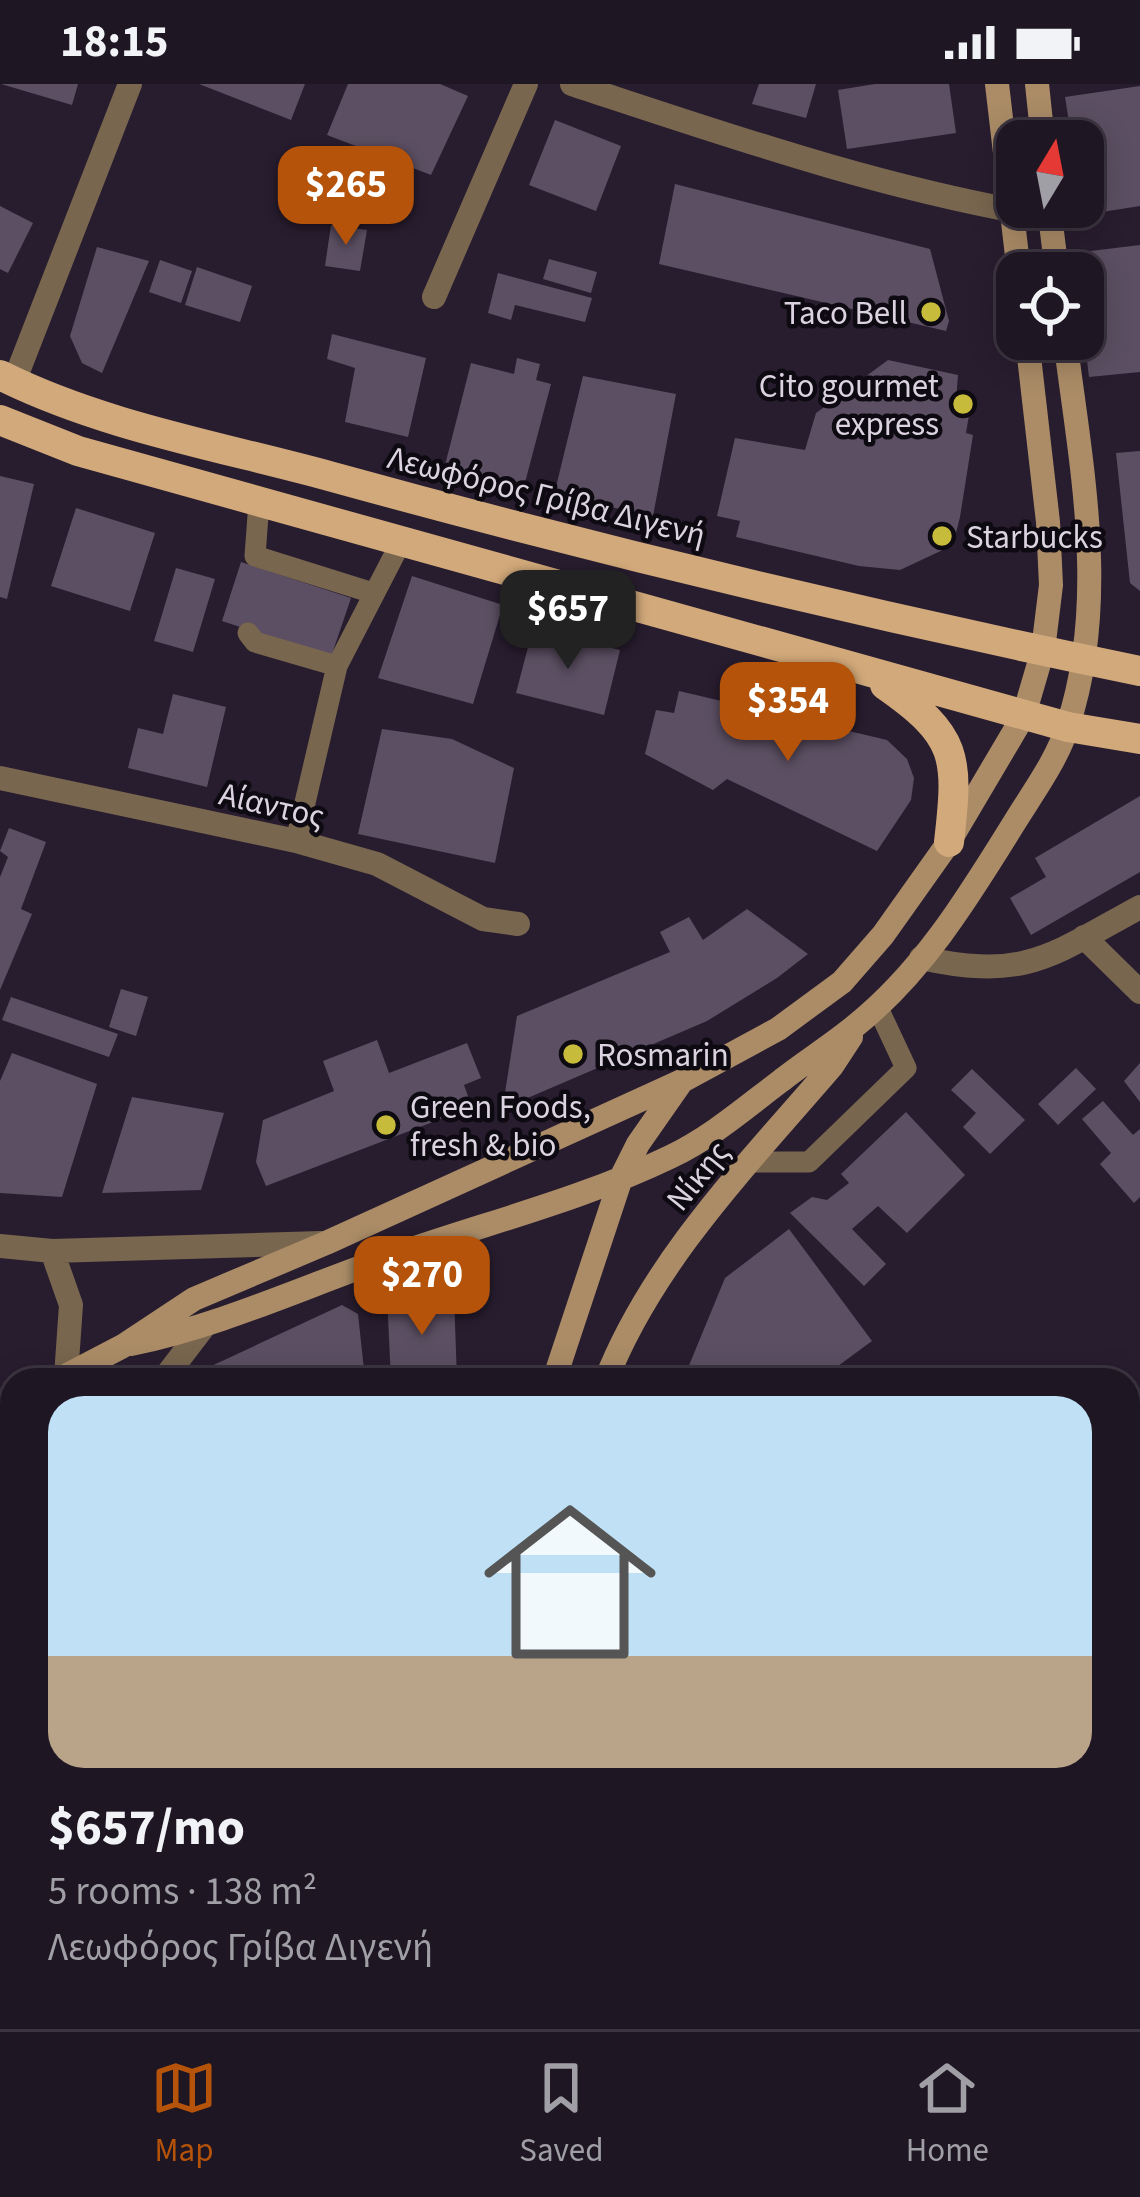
<!DOCTYPE html>
<html lang="en">
<head>
<meta charset="utf-8">
<style>
	:root { --surface:#1e1623; --page:#261f2b; --text:#f1f3f6; --muted:#a19fa6; --line:#3c3541; --accent:#b45309 }
	body { margin:0; font-family:"Source Sans 3",sans-serif; background:var(--page); color:var(--text); height:100vh; display:flex; flex-direction:column; font-size:45px; white-space:nowrap }
	* { box-sizing:border-box; margin:0 }
	p { font-size:39px; color:var(--muted) }
	.icon { flex:none; width:66px; height:66px; fill:none; stroke:currentColor; stroke-width:2; stroke-linecap:round; stroke-linejoin:round }
	.map { position:relative; flex:1; overflow:hidden }
	.drawer { position:absolute; left:0px; top:1284px; width:1140px; height:663px; display:flex; flex-direction:column; background:var(--surface); border-radius:36px 36px 0 0; box-shadow:0 6px 30px #0003,0 0 0 3px var(--line) }
	.drawer>* { flex:none }
	.needle { width:78px; rotate:10deg }
	.tools { position:absolute; left:996px; top:36px; display:grid; gap:24px }
	.tools a { display:grid; place-items:center; width:108px; height:108px; border-radius:24px; background:var(--surface); box-shadow:0 6px 30px #0003,0 0 0 3px var(--line); font-size:60px }
	.price { position:absolute; translate:-50% -102px; padding:0 27px; border-radius:24px; background:var(--accent); color:#fff; font-size:39px; line-height:78px; filter:drop-shadow(0 3px 6px #0008) }
	.price::after { content:''; position:absolute; left:50%; top:72px; width:36px; height:27px; margin-left:-18px; background:inherit; clip-path:polygon(0 0,100% 0,50% 100%) }
	.price.on { background:#222; color:#fff }
	ul { padding:0; list-style:none }
	li { display:grid; align-content:center; gap:24px; height:636px; padding:0 48px }
	li span { display:grid; place-items:center; height:372px; border-radius:36px; color:#555 }
	li>.icon { margin-inline-start:auto }
	span .icon { width:216px; height:216px; fill:#fffc; stroke-width:1 }
	li b { font-size:51px }
	.status { display:flex; justify-content:space-between; align-items:center; height:84px; padding:0 60px; background:var(--surface); direction:ltr }
	.status svg { height:33px; fill:currentColor }
	.tab-bar { display:flex; justify-content:space-around; align-items:center; height:168px; border-top:3px solid var(--line); background:var(--surface); font-size:33px; color:var(--muted) }
	.tab-bar a { display:grid; justify-items:center; gap:6px }
	.tab-bar .on { color:var(--accent) }
	.map>svg:first-child { display:block }
</style>
</head>
<body>
<div class="status"><b>18:15</b><svg viewBox="0 0 49 12"><path d="M0 12V9h3v3zM5 12V6h3v6zM10 12V3h3v9zM15 12V0h3v12zM26 1h20v11H26zM47 4h2v5h-2z"/></svg></div>
<div class="map">
<svg width="1140" height="1945" viewBox="0 0 1140 1945">
	<rect width="100%" height="100%" fill="#281d2f"/>
	<path fill="#5c4f63" d="M1,0H78L72,21Z
		M199,0H305L291,36Z
		M348,0H440L468,12L431,91L327,51Z
		M759,0H816L806,34L752,20Z
		M875,0H949L956,49L847,65L838,6Z
		M1140,2V122L1083,131V57H1072L1065,13Z
		M555,36L621,62L596,127L529,101Z
		M675,100L930,165L949,237L946,247L659,180Z
		M0,122L33,139L8,189L0,185Z
		M331,141L367,146L360,187L325,182Z
		M1140,161V288L1089,293L1083,244V189H1076L1074,169Z
		M97,163L149,177L102,289L82,279L70,252Z
		M549,175L597,188L591,209L543,195Z
		M160,176L192,187L181,219L149,208Z
		M197,183L252,202L240,238L185,221Z
		M498,189L592,214L585,238L515,221L511,236L488,229Z
		M332,250L426,274L408,353L345,338L355,284L327,275Z
		M517,274L540,280L536,296L551,300L522,410L443,389L471,279L514,290Z
		M888,276L958,291L955,329L969,331L966,349L973,351L960,433L955,453L947,464L900,486L859,482L736,453L740,437L717,432L735,354L805,366L816,329Z
		M583,292L676,310L653,432L554,411Z
		M1140,367V507L1130,499L1116,369Z
		M0,392L34,400L7,515L0,513Z
		M76,424L155,449L130,527L51,502Z
		M241,478L351,514L331,573L222,537Z
		M176,484L215,495L193,568L154,557Z
		M412,492L503,521L473,620L378,594Z
		M533,544L620,566L604,631L516,609Z
		M679,607L887,656L907,675L914,694L911,716L877,767L727,695L713,706L645,670L656,626L674,629Z
		M173,610L226,623L207,703L128,684L138,644L163,650Z
		M382,645L452,655L514,684L495,779L358,750Z
		M1140,712V788L1031,851L1010,814L1046,793L1035,774Z
		M9,744L46,758L21,825L32,830L0,906V793L8,773L0,767Z
		M747,825L808,870L777,894L707,937L516,1019L504,1015L517,932L670,868L660,848L689,833L703,856Z
		M121,905L148,913L136,952L109,943Z
		M11,913L118,950L109,973L2,936Z
		M377,956L389,989L467,959L481,994L464,1001L472,1023L266,1102L256,1078L263,1036L334,1007L323,977Z
		M12,969L97,1000L62,1113L0,1109V997Z
		M1140,979V1018L1124,997Z
		M1076,984L1096,1005L1058,1041L1038,1020Z
		M972,985L1025,1036L990,1070L963,1043L976,1029L951,1006Z
		M132,1013L224,1029L201,1106L102,1109Z
		M1103,1017L1133,1051L1140,1045V1113L1134,1119L1100,1080L1111,1069L1082,1035Z
		M906,1028L965,1091L907,1149L878,1122L852,1145L886,1180L864,1202L790,1129L812,1113L827,1116L849,1099L841,1090Z
		M789,1145L872,1257L819,1296H683L725,1194Z
		M454,1211L457,1296H391L387,1212Z
		M342,1221L358,1230L365,1295L188,1296L192,1291Z
		M1140,1323V1365L1128,1373V1332Z
		M0,1435L12,1439V1459L0,1489Z
		M1140,1447V1519L1128,1527V1455Z
		M3,1622L12,1625V1692L2,1688L10,1667L0,1663Z
		M1138,1700L1140,1787L1128,1794V1707Z
		M12,1793V1854L0,1849V1822Z
		M105,1935H207L203,1945H115L103,1941Z
		M250,1935H335L337,1939L335,1945H247Z
		M455,1935H509L506,1945H453Z
		M570,1935H658L654,1945H567Z
		M758,1935H925L953,1944L755,1945Z"/>
	<g fill="none" stroke-linecap="round" stroke-linejoin="round">
		<path stroke="#79664f" stroke-width="21" d="M259,418L255,472L373,509
			M248,549L255,558L337,582
			M296,757L337,582L401,458
			M750,1078H809L906,984L877,922"/>
		<path stroke="#79664f" stroke-width="24" d="M572,0C730,52 885,106 1050,133
			M434,213L526,0
			M14,298L130,0
			M0,694L296,757L377,780L483,835L518,840
			M1084,853L1140,908
			M921,874C1027,897 1051,871 1140,823
			M0,1162L52,1167L321,1159
			M52,1167L71,1221L66,1292
			M163,1296L205,1241
			M0,1386L12,1391
			M1128,1408L1140,1400
			M0,1734L12,1739
			M1128,1847L1140,1839
			M714,1945L717,1935
			M1031,1945V1935"/>
		<path stroke="#ab8c67" stroke-width="24" d="M997,0L1019,189
			M1037,0L1043,57
			M1049,123L1057,189
			M131,1260C220,1242 303,1203 389,1173C482,1140 581,1116 670,1073C712,1053 746,1023 782,996C806,977 832,961 855,942C924,887 970,810 1016,736C1034,707 1058,674 1068,641C1109,516 1081,382 1065,255
			M58,1296L123,1262L194,1215L326,1159L684,996L778,945L842,898L883,851L949,758L1024,631L1043,566L1051,501L1048,438L1027,255
			M554,1296L621,1094L638,1060L682,997
			M606,1296C653,1176 749,1079 832,982L851,953
			M0,1323L12,1317
			M1078,1935L1087,1945
			M395,1945L398,1935"/>
		<path stroke="#d2a97a" stroke-width="30" d="M0,291C102,342 219,362 329,392C597,466 868,531 1140,587
			M0,336L78,367L1068,643L1140,655
			M885,601C958,652 959,672 949,758"/>
	</g>
	<g fill="#c7bb3c" stroke="#0e0a11" stroke-width="4.5">
		<circle cx="931" cy="228" r="12"/>
		<circle cx="963" cy="320" r="12"/>
		<circle cx="942" cy="452" r="12"/>
		<circle cx="573" cy="970" r="12"/>
		<circle cx="386" cy="1041" r="12"/>
	</g>
	<g text-anchor="middle" stroke-width="9" stroke-linejoin="round" paint-order="stroke">
		<g font-size="33" fill="#dbd4e0" stroke="#0e0a11" text-anchor="start">
			<text x="907" y="240" text-anchor="end">Taco Bell</text>
			<text x="939" y="313" text-anchor="end">Cito gourmet<tspan x="939" dy="38">express</tspan></text>
			<text x="966" y="464">Starbucks</text>
			<text x="597" y="982">Rosmarin</text>
			<text x="410" y="1034">Green Foods,<tspan x="410" dy="38">fresh &amp; bio</tspan></text>
		</g>
		<g font-size="33" fill="#dbd4e0" stroke="#0e0a11">
			<text transform="translate(547 411) rotate(14)" y="12">Λεωφόρος Γρίβα Διγενή</text>
			<text transform="translate(272 720) rotate(13)" y="12">Αίαντος</text>
			<text transform="translate(697 1091) rotate(-51)" y="12">Νίκης</text>
		</g>
	</g>
</svg>
<div class="tools">
<a><svg class="needle" viewBox="-14 -14 28 28"><path d="M0-13l5 13h-10z" fill="#e53935"/><path d="M0 13l5-13h-10z" fill="#a19fa6"/></svg></a>
<a><svg class="icon" aria-label="locate" viewBox="0 0 24 24"><circle cx="12" cy="12" r="6"/><path d="M12 2v4M12 18v4M2 12h4M18 12h4"/></svg></a>
</div>
<b class="price" style="left:346px;top:164px">$265</b>
<b class="price on" style="left:568px;top:588px">$657</b>
<b class="price" style="left:788px;top:680px">$354</b>
<b class="price" style="left:422px;top:1254px">$270</b>
<section class="drawer">
<ul>
<li><span style="background:linear-gradient(#bfe0f5 70%,#b9a48a 0)"><svg class="icon" aria-label="home" viewBox="0 0 24 24"><path d="M3 11l9-7 9 7M6 9v11h12V9"/></svg></span><div><b>$657/mo</b><p>5 rooms · 138 m²</p><p>Λεωφόρος Γρίβα Διγενή</p></div></li>
</ul>
</section>
</div>
<nav class="tab-bar">
<a class="on"><svg class="icon" aria-label="map" viewBox="0 0 24 24"><path d="M3 6l6-2 6 2 6-2v14l-6 2-6-2-6 2zM9 4v14M15 6v14"/></svg>Map</a>
<a><svg class="icon" aria-label="saved" viewBox="0 0 24 24"><path d="M7 4h10v16l-5-4-5 4z"/></svg>Saved</a>
<a><svg class="icon" aria-label="home" viewBox="0 0 24 24"><path d="M3 11l9-7 9 7M6 9v11h12V9"/></svg>Home</a>
</nav>
</body>
</html>
